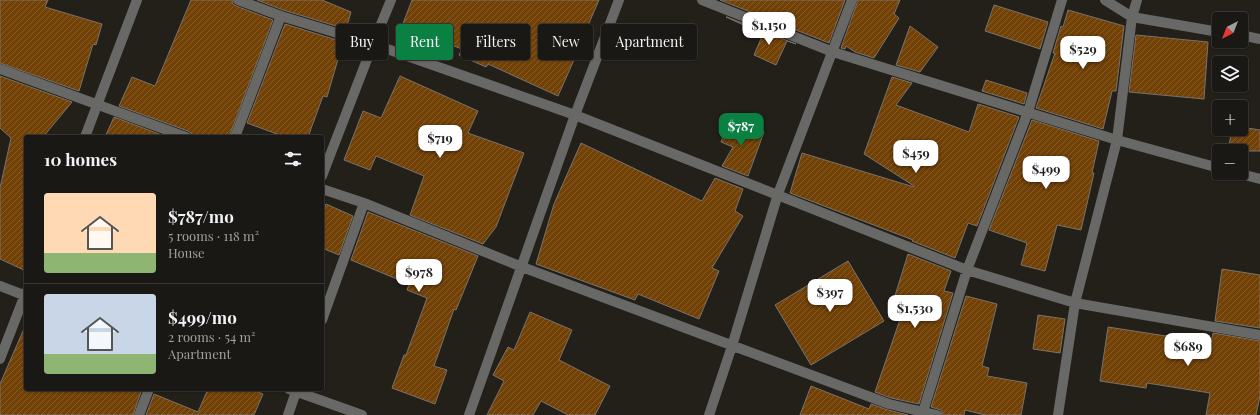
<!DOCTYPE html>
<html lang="en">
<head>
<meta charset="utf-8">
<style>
	:root { --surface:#1a1814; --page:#272522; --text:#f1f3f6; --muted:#9fa0a0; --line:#383734; --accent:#0b8043 }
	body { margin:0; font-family:"Playfair Display",serif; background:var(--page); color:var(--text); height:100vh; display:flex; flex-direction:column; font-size:15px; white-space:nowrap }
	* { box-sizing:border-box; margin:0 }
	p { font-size:13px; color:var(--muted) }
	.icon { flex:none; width:22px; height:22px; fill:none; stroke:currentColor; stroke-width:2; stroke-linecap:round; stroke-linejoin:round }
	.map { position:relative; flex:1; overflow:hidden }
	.sheet { position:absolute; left:24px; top:135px; width:300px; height:256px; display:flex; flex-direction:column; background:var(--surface); border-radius:4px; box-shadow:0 1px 3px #0004,0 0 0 1px var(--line) }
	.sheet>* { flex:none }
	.hud { position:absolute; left:336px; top:24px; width:380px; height:36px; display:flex; gap:8px }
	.needle { width:26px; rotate:222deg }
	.tools { position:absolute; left:1212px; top:12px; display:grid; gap:8px }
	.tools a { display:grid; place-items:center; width:36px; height:36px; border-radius:4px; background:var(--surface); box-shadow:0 1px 3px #0004,0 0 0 1px var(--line); font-size:20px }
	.price { position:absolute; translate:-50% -34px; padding:0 9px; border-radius:8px; background:#fff; color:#222; font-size:13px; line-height:26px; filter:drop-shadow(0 1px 2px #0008) }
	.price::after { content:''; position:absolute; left:50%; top:24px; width:12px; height:9px; margin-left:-6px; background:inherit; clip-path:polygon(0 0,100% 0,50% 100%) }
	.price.on { background:var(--accent); color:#fff }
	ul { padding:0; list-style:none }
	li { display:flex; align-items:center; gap:12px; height:100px; padding:0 20px }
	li+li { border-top:1px solid var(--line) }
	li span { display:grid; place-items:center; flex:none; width:112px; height:80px; border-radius:4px; color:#555 }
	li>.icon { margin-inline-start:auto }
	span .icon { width:48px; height:48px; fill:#fffc; stroke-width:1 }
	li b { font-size:17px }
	h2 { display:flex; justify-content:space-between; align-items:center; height:48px; padding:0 20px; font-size:17px }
	.chip { padding:0 14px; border-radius:4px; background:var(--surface); box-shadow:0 1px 3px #0004,0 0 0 1px var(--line); font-size:14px; line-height:36px }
	.chip.on { background:var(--accent); color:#fff }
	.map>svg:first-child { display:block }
</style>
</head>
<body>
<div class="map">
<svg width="1260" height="415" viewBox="0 0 1260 415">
	<defs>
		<pattern id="building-hatch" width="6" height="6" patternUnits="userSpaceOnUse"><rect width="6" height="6" fill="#724106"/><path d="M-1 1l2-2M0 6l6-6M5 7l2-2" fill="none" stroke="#865c29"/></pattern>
	</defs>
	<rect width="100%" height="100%" fill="#23201a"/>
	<path fill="url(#building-hatch)" stroke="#79726c" d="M0,0H48L45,7L102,24L96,45L93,44L79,91L0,63Z
		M191,0H232L233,4L236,6L273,20L229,137H192L191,133L188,131L119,106L132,77L155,86Z
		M257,0H322L351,12L346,29L283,10Z
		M412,0H599L580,44H581L558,96L488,64L486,67L459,55L462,49L402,26Z
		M720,0H845L829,43Z
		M858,0H900L894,14L899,18L874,58L855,52L846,46L845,49L841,48Z
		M994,5L1048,22L1040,49L985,31Z
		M1068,10L1124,26L1116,91H1112L1103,129L1036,108L1055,53H1053L1061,26L1063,27Z
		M726,17H727L796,44L787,41L776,65L754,55L763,34Z
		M285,24L343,42L327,97L323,96L308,137H285L247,123Z
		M910,26L938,47L920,72L896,65Z
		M1136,35L1208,42L1204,99L1129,92Z
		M0,76L72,102L43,137H26V271L0,259V188L11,138L0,128Z
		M400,76L478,111L468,133L524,153L496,227L483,244L410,215L424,176L376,156L370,170L344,160L363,111L381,118Z
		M892,77L912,83L896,105L969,132L978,104L1019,117L977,226L968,223L955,258L912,241L913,240L790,193L802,153L914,187V186L864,154Z
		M986,80L1027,93L1024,104L982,91Z
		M114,117L167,137H105Z
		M729,120L764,132L748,176L722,166L733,147L721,142Z
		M1032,120L1099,141L1092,173H1094L1081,230L1057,225L1045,271L1021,265L1027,243L989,230Z
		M1241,127L1260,130V151H1228L1232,129H1241Z
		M581,143L702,201L715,178L743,189L735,211L743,216L712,268L719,271L699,319L638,294L635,300L536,264L554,204Z
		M326,204L353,216L339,255L322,248V215Z
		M368,212L478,256L456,310L454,309L434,366L447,370L435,404L392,388L404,355H406L427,298L407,290L409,284L351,260Z
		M908,254L951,271L944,291L953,293L919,404L891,398L875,392L904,308L888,318Z
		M848,261L884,321L811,365L775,305Z
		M1222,269L1260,275V328L1215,321Z
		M966,296L997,304L982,366L989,368L987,376L1027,383L1021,415H985L965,410L964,415H943L941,410L931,407Z
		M530,312L572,330L559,360L610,386L595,415H568L541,401L533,415H487L504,381L493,375L508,347L514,350Z
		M1038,315L1065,319L1060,353L1033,349Z
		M26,324V389H142L133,415H0V384Z
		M1108,327L1211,343L1213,333L1260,341V396L1256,415H1206L1210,393L1147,383L1146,388L1100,381Z
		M811,386L869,409L871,404L888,410L908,415H800Z
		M208,389H250L263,394L254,415H146L154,394L198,412Z"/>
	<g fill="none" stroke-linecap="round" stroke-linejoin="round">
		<path stroke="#686966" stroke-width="10" d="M238,0L281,16L373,44L575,115L967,270L1075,303L1260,335
			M702,0L833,52L1117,140L1219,168
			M1105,0L1132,17L1219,32
			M1241,35L1260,39
			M0,69L186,137
			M85,137L137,0
			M235,137L281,16
			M1237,173L1260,179
			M322,176L373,44L391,0
			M322,189L364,203L522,267L889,404L937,415
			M0,286L26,296
			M322,320L364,203
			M0,359L26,292
			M289,389L362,415
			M139,415L149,389
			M288,415L297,389
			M469,415L575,115L619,0
			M709,415L732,346L778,194L852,0
			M922,415L967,270L1028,112L1062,0
			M1058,415L1075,303L1117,140L1132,17L1137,0"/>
	</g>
</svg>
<div class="tools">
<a><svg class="needle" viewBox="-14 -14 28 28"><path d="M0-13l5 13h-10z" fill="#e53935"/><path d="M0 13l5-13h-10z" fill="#9fa0a0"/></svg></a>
<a><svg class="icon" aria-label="layers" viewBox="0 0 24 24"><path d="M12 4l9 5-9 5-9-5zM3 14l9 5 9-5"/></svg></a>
<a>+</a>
<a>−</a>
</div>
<b class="price" style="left:769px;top:46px">$1,150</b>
<b class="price" style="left:1083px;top:70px">$529</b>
<b class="price on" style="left:741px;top:147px">$787</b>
<b class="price" style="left:440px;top:159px">$719</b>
<b class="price" style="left:916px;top:174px">$459</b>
<b class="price" style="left:1046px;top:190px">$499</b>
<b class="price" style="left:419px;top:293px">$978</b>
<b class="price" style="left:830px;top:313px">$397</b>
<b class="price" style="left:915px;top:329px">$1,530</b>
<b class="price" style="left:1188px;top:367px">$689</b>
<div class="hud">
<a class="chip">Buy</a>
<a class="chip on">Rent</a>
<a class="chip">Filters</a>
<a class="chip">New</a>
<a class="chip">Apartment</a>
</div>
<section class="sheet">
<h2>10 homes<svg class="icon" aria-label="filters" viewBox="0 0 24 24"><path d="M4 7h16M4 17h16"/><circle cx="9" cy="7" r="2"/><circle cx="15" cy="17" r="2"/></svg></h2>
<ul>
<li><span style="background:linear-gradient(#ffd9b3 75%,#8fb573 0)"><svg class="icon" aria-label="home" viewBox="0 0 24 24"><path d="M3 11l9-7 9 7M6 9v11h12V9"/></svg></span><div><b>$787/mo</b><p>5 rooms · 118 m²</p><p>House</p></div></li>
<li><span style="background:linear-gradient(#c9d6e8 75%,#8fb573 0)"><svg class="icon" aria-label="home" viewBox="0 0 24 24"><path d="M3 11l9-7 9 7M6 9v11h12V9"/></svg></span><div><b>$499/mo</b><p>2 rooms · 54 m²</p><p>Apartment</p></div></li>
</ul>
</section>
</div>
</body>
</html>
